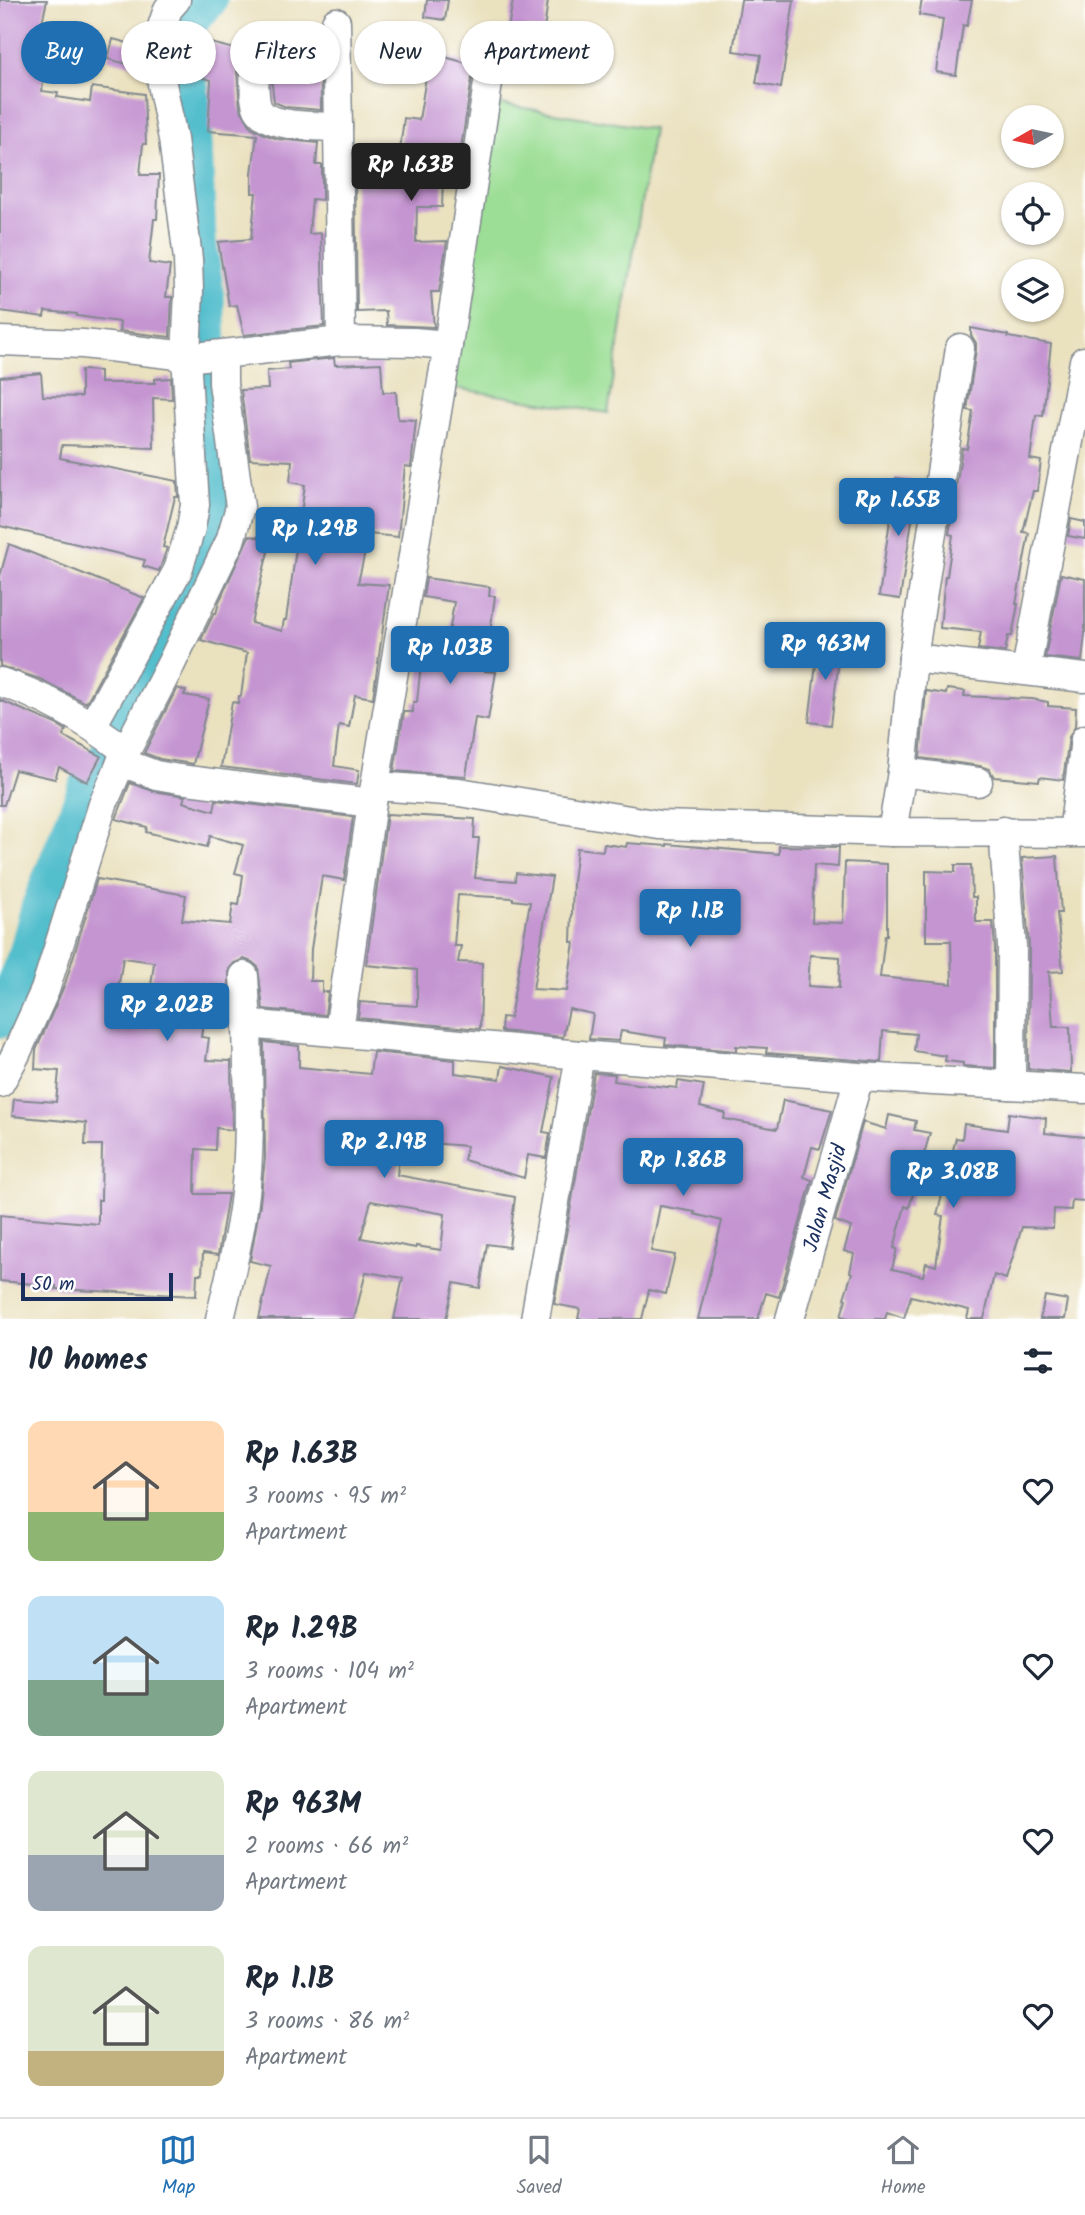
<!DOCTYPE html>
<html lang="en">
<head>
<meta charset="utf-8">
<style>
	:root { --surface:#fff; --page:#f6f6f7; --text:#1f2937; --muted:#747a83; --line:#e0e1e3; --accent:#1f6fb2 }
	body { margin:0; font-family:Kalam,sans-serif; background:var(--page); color:var(--text); height:100vh; display:flex; flex-direction:column; font-size:26px; white-space:nowrap }
	* { box-sizing:border-box; margin:0 }
	p { font-size:23px; color:var(--muted) }
	.icon { flex:none; width:38px; height:38px; fill:none; stroke:currentColor; stroke-width:2; stroke-linecap:round; stroke-linejoin:round }
	.map { position:relative; height:1319px; overflow:hidden }
	.side { display:flex; flex-direction:column; background:var(--surface); flex:1 }
	.side>* { flex:none }
	.banner { position:absolute; left:21px; top:21px; width:700px; height:63px; display:flex; gap:14px }
	.needle { width:46px; rotate:261deg }
	.controls { position:absolute; left:1001px; top:105px; display:grid; gap:14px }
	.controls a { display:grid; place-items:center; width:63px; height:63px; border-radius:50%; background:var(--surface); box-shadow:0 2px 5px #0004; font-size:35px }
	.scale { position:absolute; left:21px; bottom:18px; width:152px; box-sizing:border-box; padding-left:7px; border:4px solid #1b2f5e; border-top:0; font-size:19px; line-height:24px; white-space:nowrap; color:#1b2f5e; -webkit-text-stroke:5px #fff; paint-order:stroke }
	.price { position:absolute; translate:-50% -60px; padding:0 16px; border-radius:7px; background:var(--accent); color:#fff; font-size:23px; line-height:46px; filter:drop-shadow(0 2px 4px #0008) }
	.price::after { content:''; position:absolute; left:50%; top:42px; width:21px; height:16px; margin-left:-10px; background:inherit; clip-path:polygon(0 0,100% 0,50% 100%) }
	.price.on { background:#222; color:#fff }
	ul { padding:0; list-style:none }
	li { display:flex; align-items:center; gap:21px; height:175px; padding:0 28px }
	li span { display:grid; place-items:center; flex:none; width:196px; height:140px; border-radius:14px; color:#555 }
	li>.icon { margin-inline-start:auto }
	span .icon { width:84px; height:84px; fill:#fffc; stroke-width:1 }
	li b { font-size:30px }
	h2 { display:flex; justify-content:space-between; align-items:center; height:84px; padding:0 28px; font-size:30px }
	.chip { padding:0 24px; border-radius:32px; background:var(--surface); box-shadow:0 2px 5px #0004; font-size:24px; line-height:63px }
	.chip.on { background:var(--accent); color:#fff }
	.dock { display:flex; justify-content:space-around; align-items:center; height:98px; border-top:2px solid var(--line); background:var(--surface); font-size:19px; color:var(--muted) }
	.dock a { display:grid; justify-items:center; gap:4px }
	.dock .on { color:var(--accent) }
	.map>svg:first-child { display:block }
</style>
</head>
<body>
<div class="map">
<svg width="1085" height="1319" viewBox="0 0 1085 1319">
	<rect width="100%" height="100%" fill="#fff"/>
	<filter id="ink" filterUnits="userSpaceOnUse"><feTurbulence type="fractalNoise" baseFrequency=".0143" numOctaves="2"/><feDisplacementMap in="SourceGraphic" scale="14" xChannelSelector="R" yChannelSelector="G"/><feConvolveMatrix kernelMatrix="1 2 1 2 8 2 1 2 1" color-interpolation-filters="sRGB"/></filter>
	<filter id="wash" filterUnits="userSpaceOnUse"><feTurbulence type="fractalNoise" baseFrequency=".00686" numOctaves="4" result="noise"/><feDisplacementMap in="SourceGraphic" scale="28" xChannelSelector="R" yChannelSelector="G"/><feGaussianBlur stdDeviation="1.57" result="paint"/><feColorMatrix in="noise" values="0 0 0 0 0 0 0 0 0 0 0 0 0 0 0 0 0 1.4 0 .05"/><feComposite in="paint" operator="in"/></filter>
	<g filter="url(#wash)">
		<rect width="100%" height="100%" fill="#eae1bf"/>
		<path fill="#9cde95" stroke="#5c867a" stroke-width="2" d="M487,102L653,129L608,413L442,386Z"/>
		<g fill="none" stroke-linecap="round" stroke-linejoin="round">
			<path stroke="#52becc" stroke-width="37" d="M0,1020L27,953L39,908L86,789L121,733L151,666L176,623L195,583L215,520L206,295L198,241L193,119L184,28L209,0"/>
		</g>
		<g id="blocks">
			<path fill="#c595d1" fill-rule="evenodd" d="M0,0H47L42,23L77,31L71,59L47,54L42,91L58,93L57,97L90,102L92,87L144,94L146,144H143L140,175H159L157,219H154L149,263L170,266L166,297H172L170,337L119,331L120,322L77,316V314L45,311L44,317L0,311Z
				M427,0H448L445,20L425,17Z
				M513,0H548L544,30L526,28L521,62L508,60L510,46L507,34Z
				M741,0H794L781,88L756,83L761,55L733,51Z
				M922,0H972L967,26L963,25L956,75L936,72L943,19L919,15Z
				M320,33L321,110L286,107L274,102L270,67L268,61L262,55H278V34Z
				M113,39L143,47L142,68L108,59Z
				M211,43L250,53L240,61L237,70L240,108L251,127L264,134L278,139L318,143L316,165H322V200L312,199L309,234L321,233L324,326L244,335L237,305L229,306L218,242L251,239L256,193H252V173L257,135L208,131L211,80L203,78Z
				M430,53L474,65L456,180L443,179L442,207H417L416,242L447,241L439,292H431L434,327L387,325L386,311L357,312L355,173L397,174L404,118L419,120Z
				M971,328L1008,335V337L1051,344L1043,416L1036,415L1030,459L1041,461L1037,491H1033L1023,532L1029,533L1016,604H1018L1012,636H1008L1005,652L978,649L981,632L940,628L945,576H947L953,535L949,534L962,448L967,449L973,411L967,410L976,350V343L971,335Z
				M334,358L335,365L381,363L383,392H396L398,419L416,420L411,467L405,466L398,537L369,534L358,583L389,585L373,698L355,695L349,727L339,725L334,766L359,770L357,784L221,767L232,702L238,703L239,696H241L247,653L201,640L214,613L216,614L219,602L249,536L271,539L251,623L282,631L284,620H286L305,485L290,482L292,461L250,459L241,390L268,389L267,371L289,369L288,363Z
				M81,370L100,371V383H155V379L171,378L172,399L153,398L154,448L62,445L60,458L177,481L178,497H175L163,547L167,548L159,571L143,566L145,560L0,526V377L41,373L43,396L81,397Z
				M896,478L918,481L900,599L879,596Z
				M1071,519L1085,522V539L1068,536Z
				M9,544L144,598L86,703L40,679L0,666V576Z
				M1061,574L1085,579V634L1082,661L1045,657Z
				M426,578L490,587L489,596H495L485,671L496,672L488,720L475,718L466,776L394,771L404,712H413V702H417L423,644L447,646L454,602L423,597Z
				M819,639L841,642L831,725L809,722Z
				M177,688L186,691L184,695L209,699L193,764L160,759L144,753Z
				M947,689L965,691L964,696L1032,699L1048,702V706L1076,708L1075,727L1069,737L1063,780L1040,777L1039,781L994,777L989,769L980,766L920,758L926,691L946,694Z
				M0,700L58,725L66,730L63,736L101,756L87,782L59,767L55,779L15,770L4,805H0Z
				M130,783L153,791L185,796L183,802L214,811L216,800L353,817L344,880L322,876L311,949L310,981H322V992H328L325,1015L263,1009L258,967L252,962L244,959L234,963L229,969V1001L207,998L201,1037L209,1038L206,1060L231,1061L232,1130L216,1128L215,1150L196,1149L195,1194H228L218,1255L203,1253L202,1274H197L196,1296L56,1289V1286L0,1281V1215L98,1224V1200H101L102,1145H85L86,1123L12,1116L14,1099L56,1102L59,1071L35,1069L36,1050L65,984L97,879L186,895L182,920L230,924L233,904L239,905L243,875L235,873L243,845L210,836L207,847L146,832L147,827L116,819ZM123,958L154,962L150,994L118,989Z
				M387,814L475,819L474,838H479L475,878L515,881L516,873L552,877L533,989L567,991L574,942H571L573,882L577,848L603,851L604,844L626,847L627,843L667,846V844L779,854V846L839,847L838,867L814,865L812,922L843,923L845,862L887,864V935H885L880,977L952,984L951,941H926V871L955,872V865H971L972,897H976V922H993L995,947V1068L963,1066V1063L945,1061L946,1056L914,1051L916,1034L883,1031L881,1062L766,1053L767,1048L736,1046V1051L665,1045L666,1038L621,1031L619,1041L589,1039L593,1014L569,1009L563,1037L501,1031L502,1017L510,1018L530,902L513,900V898L458,895L454,946H461L458,962L482,963L480,1029L358,1018L360,1002L417,1006V970L366,965ZM810,955L840,957L839,988L808,986Z
				M1057,856L1061,913H1057L1063,971L1049,972L1053,1027H1070L1071,1072L1028,1069L1029,946L1022,858Z
				M264,1042L299,1046V1067L370,1074L373,1052L455,1060V1073L486,1077L500,1079L502,1066L554,1077L543,1132L550,1133L546,1158L528,1155L524,1178L464,1160L467,1146L429,1143L427,1150L401,1142L397,1175L515,1197L509,1247L487,1244L480,1288L454,1283L446,1319H394L403,1278L366,1272L354,1319H259L271,1266L250,1261L260,1204L265,1158ZM371,1201L445,1214L441,1250L416,1246V1248L361,1238Z
				M594,1073L615,1074L614,1081L638,1084L677,1088L678,1081L704,1085L700,1107L725,1113L724,1119L777,1129L783,1100L832,1110L820,1149L812,1147L804,1177L812,1180L779,1297L766,1293L758,1319H698L722,1221L694,1214L695,1212L660,1206L651,1251L675,1255L666,1294L649,1290L642,1319H578L580,1309L554,1304Z
				M1009,1113L1046,1118L1045,1133L1085,1137V1201L1072,1200L1071,1210L1054,1209L1053,1228L1022,1227L1006,1279L994,1275L984,1319H967L969,1310L911,1296L904,1318L887,1312L885,1319H852L841,1316L846,1299L844,1298L852,1273L850,1272L854,1254L844,1251L851,1227L835,1221L863,1122L886,1129L889,1115L916,1121L914,1130L930,1133L909,1208L905,1206L894,1248L897,1249L892,1269L923,1276L926,1263L936,1266L943,1216L937,1215L956,1138L962,1139L964,1124L1007,1130Z
				M1045,1296L1068,1300L1065,1319H1040Z"/>
		</g>
	</g>
	<g filter="url(#ink)">
		<use href="#blocks" fill-opacity="0" stroke="#82888e" stroke-width="2"/>
		<g fill="none" stroke-linecap="round" stroke-linejoin="round">
			<defs>
				<g id="minor">
					<path d="M336,22L338,127"/>
					<path d="M254,69C255,82 253,98 258,109C268,128 318,126 338,127L341,341"/>
					<path d="M0,341L83,344L195,357L341,341L414,342L448,345L372,803L339,1031"/>
					<path d="M448,345L494,44"/>
					<path d="M913,658L1085,678"/>
					<path d="M1026,670L1084,361"/>
					<path d="M0,682C46,696 88,722 126,751"/>
					<path d="M92,726L178,570L191,528L195,505L186,356L189,291L188,259L173,139L162,84L159,51L162,27L168,9L176,0"/>
					<path d="M121,762L156,775L179,779L372,803"/>
					<path d="M902,772L978,782"/>
					<path d="M376,786L459,792L660,825L892,832L1085,833"/>
					<path d="M1003,831L1012,946L1011,1085"/>
					<path d="M892,832L902,772L913,658L960,348"/>
					<path d="M1073,833L1085,739"/>
					<path d="M244,976L247,1024L580,1055L859,1077L1085,1089"/>
					<path d="M0,1083L15,1056L45,990L103,804L126,751L171,664L230,541L240,507L223,383V355"/>
					<path d="M220,1319C229,1280 239,1242 244,1202C252,1143 248,1083 247,1024"/>
					<path d="M535,1319L580,1055"/>
					<path id="s1" d="M790,1319L859,1077"/>
				</g>
			</defs>
			<use href="#minor" stroke="#82888e" stroke-width="31"/>
			<use href="#minor" stroke="#fff" stroke-width="28"/>
		</g>
	</g>
	<g text-anchor="middle" stroke-width="5" stroke-linejoin="round" paint-order="stroke">
		<g font-size="21" fill="#1b2f5e" stroke="#fff">
			<text dy="7" stroke="none"><textPath href="#s1" startOffset="126">Jalan Masjid</textPath></text>
		</g>
	</g>
</svg>
<div class="controls">
<a><svg class="needle" viewBox="-14 -14 28 28"><path d="M0-13l5 13h-10z" fill="#e53935"/><path d="M0 13l5-13h-10z" fill="#747a83"/></svg></a>
<a><svg class="icon" aria-label="locate" viewBox="0 0 24 24"><circle cx="12" cy="12" r="6"/><path d="M12 2v4M12 18v4M2 12h4M18 12h4"/></svg></a>
<a><svg class="icon" aria-label="layers" viewBox="0 0 24 24"><path d="M12 4l9 5-9 5-9-5zM3 14l9 5 9-5"/></svg></a>
</div>
<div class="scale">50 m</div>
<b class="price on" style="left:411px;top:203px">Rp 1.63B</b>
<b class="price" style="left:898px;top:538px">Rp 1.65B</b>
<b class="price" style="left:315px;top:567px">Rp 1.29B</b>
<b class="price" style="left:825px;top:682px">Rp 963M</b>
<b class="price" style="left:450px;top:686px">Rp 1.03B</b>
<b class="price" style="left:690px;top:949px">Rp 1.1B</b>
<b class="price" style="left:167px;top:1043px">Rp 2.02B</b>
<b class="price" style="left:384px;top:1180px">Rp 2.19B</b>
<b class="price" style="left:683px;top:1198px">Rp 1.86B</b>
<b class="price" style="left:953px;top:1210px">Rp 3.08B</b>
<div class="banner">
<a class="chip on">Buy</a>
<a class="chip">Rent</a>
<a class="chip">Filters</a>
<a class="chip">New</a>
<a class="chip">Apartment</a>
</div>
</div>
<section class="side">
<h2>10 homes<svg class="icon" aria-label="filters" viewBox="0 0 24 24"><path d="M4 7h16M4 17h16"/><circle cx="9" cy="7" r="2"/><circle cx="15" cy="17" r="2"/></svg></h2>
<ul>
<li><span style="background:linear-gradient(#ffd9b3 65%,#8fb573 0)"><svg class="icon" aria-label="home" viewBox="0 0 24 24"><path d="M3 11l9-7 9 7M6 9v11h12V9"/></svg></span><div><b>Rp 1.63B</b><p>3 rooms · 95 m²</p><p>Apartment</p></div><svg class="icon" aria-label="heart" viewBox="0 0 24 24"><path d="M12 20l-8-8c-3-5 5-10 8-4 3-6 11-1 8 4z"/></svg></li>
<li><span style="background:linear-gradient(#bfe0f5 60%,#7fa58c 0)"><svg class="icon" aria-label="home" viewBox="0 0 24 24"><path d="M3 11l9-7 9 7M6 9v11h12V9"/></svg></span><div><b>Rp 1.29B</b><p>3 rooms · 104 m²</p><p>Apartment</p></div><svg class="icon" aria-label="heart" viewBox="0 0 24 24"><path d="M12 20l-8-8c-3-5 5-10 8-4 3-6 11-1 8 4z"/></svg></li>
<li><span style="background:linear-gradient(#dfe7d0 60%,#9aa5b1 0)"><svg class="icon" aria-label="home" viewBox="0 0 24 24"><path d="M3 11l9-7 9 7M6 9v11h12V9"/></svg></span><div><b>Rp 963M</b><p>2 rooms · 66 m²</p><p>Apartment</p></div><svg class="icon" aria-label="heart" viewBox="0 0 24 24"><path d="M12 20l-8-8c-3-5 5-10 8-4 3-6 11-1 8 4z"/></svg></li>
<li><span style="background:linear-gradient(#dfe7d0 75%,#c2b280 0)"><svg class="icon" aria-label="home" viewBox="0 0 24 24"><path d="M3 11l9-7 9 7M6 9v11h12V9"/></svg></span><div><b>Rp 1.1B</b><p>3 rooms · 86 m²</p><p>Apartment</p></div><svg class="icon" aria-label="heart" viewBox="0 0 24 24"><path d="M12 20l-8-8c-3-5 5-10 8-4 3-6 11-1 8 4z"/></svg></li>
</ul>
</section>
<nav class="dock">
<a class="on"><svg class="icon" aria-label="map" viewBox="0 0 24 24"><path d="M3 6l6-2 6 2 6-2v14l-6 2-6-2-6 2zM9 4v14M15 6v14"/></svg>Map</a>
<a><svg class="icon" aria-label="saved" viewBox="0 0 24 24"><path d="M7 4h10v16l-5-4-5 4z"/></svg>Saved</a>
<a><svg class="icon" aria-label="home" viewBox="0 0 24 24"><path d="M3 11l9-7 9 7M6 9v11h12V9"/></svg>Home</a>
</nav>
</body>
</html>
